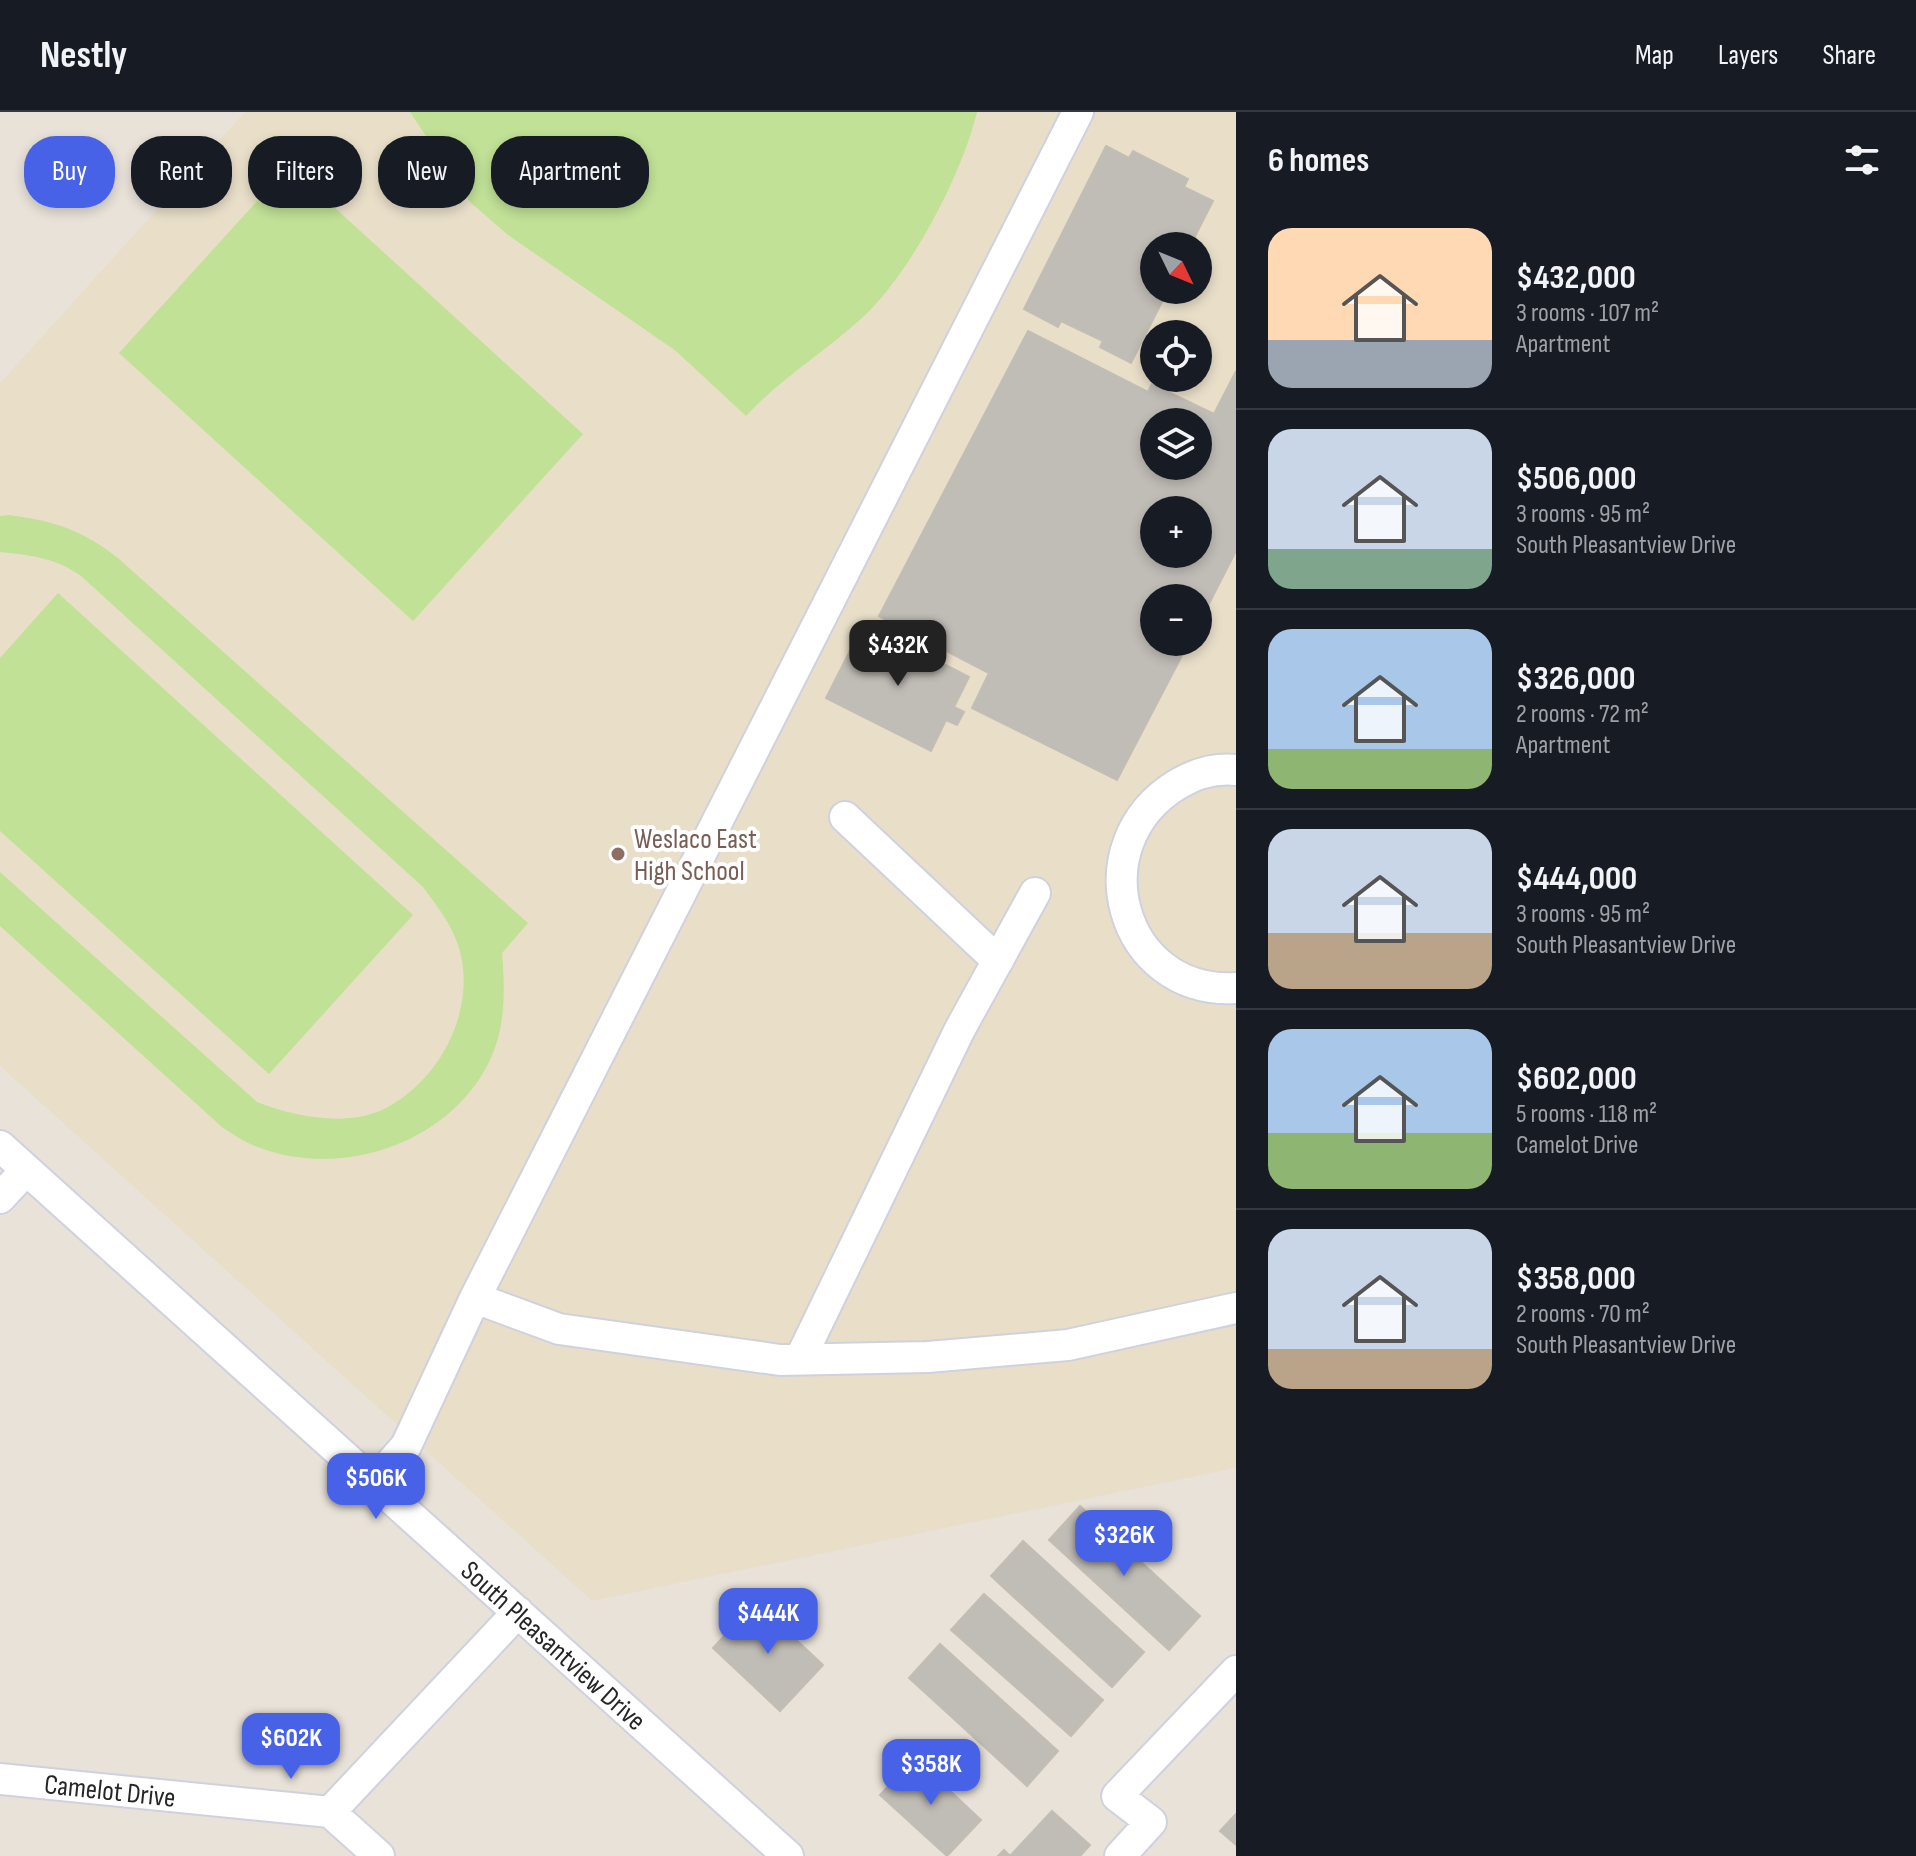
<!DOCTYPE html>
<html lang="en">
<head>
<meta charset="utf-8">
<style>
	:root { --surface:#171b24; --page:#242831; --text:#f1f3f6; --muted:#9ea1a6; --line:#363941; --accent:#4762e7 }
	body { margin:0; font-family:"Sofia Sans Condensed",sans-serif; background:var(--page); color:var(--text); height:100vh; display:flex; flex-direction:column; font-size:30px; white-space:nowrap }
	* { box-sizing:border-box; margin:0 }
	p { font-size:26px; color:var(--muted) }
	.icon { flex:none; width:44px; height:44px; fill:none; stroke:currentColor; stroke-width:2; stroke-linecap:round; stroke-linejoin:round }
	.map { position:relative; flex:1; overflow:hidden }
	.side { display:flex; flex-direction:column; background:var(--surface); width:680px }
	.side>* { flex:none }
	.top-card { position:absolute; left:24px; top:24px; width:760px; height:72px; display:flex; gap:16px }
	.needle { width:52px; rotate:133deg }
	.buttons { position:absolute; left:1140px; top:120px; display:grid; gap:16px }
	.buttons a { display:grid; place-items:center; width:72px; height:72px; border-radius:50%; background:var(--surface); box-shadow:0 4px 12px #0003; font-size:40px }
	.price { position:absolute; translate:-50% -68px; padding:0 18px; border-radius:16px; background:var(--accent); color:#fff; font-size:26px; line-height:52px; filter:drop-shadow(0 2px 4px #0008) }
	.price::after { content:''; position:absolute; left:50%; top:48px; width:24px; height:18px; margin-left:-12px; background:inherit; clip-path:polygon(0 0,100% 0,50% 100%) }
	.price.current { background:#222; color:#fff }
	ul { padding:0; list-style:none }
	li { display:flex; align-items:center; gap:24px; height:200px; padding:0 32px }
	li+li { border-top:2px solid var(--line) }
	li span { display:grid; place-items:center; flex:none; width:224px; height:160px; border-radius:24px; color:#555 }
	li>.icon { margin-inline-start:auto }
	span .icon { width:96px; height:96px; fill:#fffc; stroke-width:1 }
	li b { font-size:34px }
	h2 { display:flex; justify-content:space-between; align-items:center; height:96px; padding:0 32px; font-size:34px }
	.tag { padding:0 28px; border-radius:32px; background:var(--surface); box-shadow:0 4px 12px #0003; font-size:28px; line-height:72px }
	.tag.current { background:var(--accent); color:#fff }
	header { display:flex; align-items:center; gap:48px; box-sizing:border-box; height:112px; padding:0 40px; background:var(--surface); border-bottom:2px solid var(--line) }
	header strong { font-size:38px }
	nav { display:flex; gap:44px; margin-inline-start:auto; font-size:28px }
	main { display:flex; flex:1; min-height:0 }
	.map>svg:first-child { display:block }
</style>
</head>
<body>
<header>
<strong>Nestly</strong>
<nav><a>Map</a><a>Layers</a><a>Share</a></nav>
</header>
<main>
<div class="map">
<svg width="1236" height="1744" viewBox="0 0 1236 1744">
	<rect width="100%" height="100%" fill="#e8e2d9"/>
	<path fill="#e9dfc9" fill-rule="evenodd" d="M245,0H1236V1356L592,1489L0,954V271ZM1154,134H1198V178H1154ZM1154,222H1198V266H1154ZM1154,310H1198V354H1154ZM1154,398H1198V442H1154ZM1154,486H1198V530H1154Z"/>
	<path fill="#c0e196" d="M410,0H977C962,63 910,162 862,206C825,240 781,266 746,304L676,239L508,123L470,90Z
		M289,54L583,322L413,509L119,241Z
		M9,403C55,409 83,418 119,447L528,811L502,841C505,877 506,916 489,950C448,1033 339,1068 255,1034C244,1030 233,1022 223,1016L0,814V760L257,990C295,1005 350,1016 388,995C443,965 478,893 458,833C451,811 436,793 423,775L81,464C56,446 31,443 0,440V404Z
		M58,481L413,803L269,962L0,719V546Z"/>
	<path fill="#c0bcb6" stroke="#c3bdb3" stroke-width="2" fill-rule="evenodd" d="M1106,34L1129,46L1133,39L1188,67L1184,75L1213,89L1190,134H1154V178H1168L1131,251L1100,235L1103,229L1061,209L1058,215L1024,197Z
		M1028,219L1148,280L1152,272L1214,302L1236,259V439L1198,513V486H1154V530H1189L1117,668L972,596L989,561L879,504ZM1154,310H1198V354H1154ZM1154,398H1198V442H1154Z
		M864,511L969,565L954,595L964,600L957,613L946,608L931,639L826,586Z
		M1080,1394L1200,1504L1169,1538L1049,1428Z
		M1023,1429L1144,1540L1112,1575L991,1464Z
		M984,1482L1103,1588L1071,1624L951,1518Z
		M756,1490L823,1553L780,1599L713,1536Z
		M940,1532L1058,1639L1027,1674L909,1566Z
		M915,1646L981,1708L947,1744L880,1683Z
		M1052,1699L1090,1733L1080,1744H998L1004,1738L1010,1744Z
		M1236,1702V1733L1220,1719Z"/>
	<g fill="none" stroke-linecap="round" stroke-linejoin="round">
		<defs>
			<path id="minor" d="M1236,658C1216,656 1195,662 1178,672C1078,732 1120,883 1236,876
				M845,705L998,849
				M0,1034L788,1744
				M0,1086L26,1058
				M475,1186L559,1217L780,1248L928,1245L1068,1233L1236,1196
				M800,1247L960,917L1035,781
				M374,1370L406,1334L475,1186L1078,0
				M0,1667L330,1700L518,1500
				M330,1700L379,1744
				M1120,1744L1151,1710L1117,1684L1236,1559"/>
		</defs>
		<use href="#minor" stroke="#cfd1de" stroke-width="34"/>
		<use href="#minor" stroke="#fff" stroke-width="30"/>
	</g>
	<circle fill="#8d6e63" stroke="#fff" stroke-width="3" cx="618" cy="742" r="8"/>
	<g text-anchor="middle" stroke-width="8" stroke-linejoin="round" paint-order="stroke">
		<g font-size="28" fill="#785e54" stroke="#fff" text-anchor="start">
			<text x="634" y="736">Weslaco East<tspan x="634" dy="32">High School</tspan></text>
		</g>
		<g font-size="28" fill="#262626" stroke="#fff">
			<text transform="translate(554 1533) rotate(42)" y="10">South Pleasantview Drive</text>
			<text transform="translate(110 1678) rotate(6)" y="10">Camelot Drive</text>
		</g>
	</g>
</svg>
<div class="buttons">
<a><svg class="needle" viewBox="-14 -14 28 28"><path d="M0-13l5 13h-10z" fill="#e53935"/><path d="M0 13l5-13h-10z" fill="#9ea1a6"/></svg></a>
<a><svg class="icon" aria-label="locate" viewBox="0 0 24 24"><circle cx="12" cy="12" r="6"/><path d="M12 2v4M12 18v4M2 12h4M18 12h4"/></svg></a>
<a><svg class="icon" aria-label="layers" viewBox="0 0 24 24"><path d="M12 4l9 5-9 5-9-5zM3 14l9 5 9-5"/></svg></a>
<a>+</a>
<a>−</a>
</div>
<b class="price current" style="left:898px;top:576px">$432K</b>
<b class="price" style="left:376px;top:1409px">$506K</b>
<b class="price" style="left:1124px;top:1466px">$326K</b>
<b class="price" style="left:768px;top:1544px">$444K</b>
<b class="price" style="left:291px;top:1669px">$602K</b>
<b class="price" style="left:931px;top:1695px">$358K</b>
<div class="top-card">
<a class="tag current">Buy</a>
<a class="tag">Rent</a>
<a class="tag">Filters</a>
<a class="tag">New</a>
<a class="tag">Apartment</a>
</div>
</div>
<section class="side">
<h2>6 homes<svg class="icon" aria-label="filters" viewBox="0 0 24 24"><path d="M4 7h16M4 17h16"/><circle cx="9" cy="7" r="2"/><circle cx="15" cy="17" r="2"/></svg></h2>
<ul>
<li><span style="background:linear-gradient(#ffd9b3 70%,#9aa5b1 0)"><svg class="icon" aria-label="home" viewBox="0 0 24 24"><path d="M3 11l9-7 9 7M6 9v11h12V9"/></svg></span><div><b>$432,000</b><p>3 rooms · 107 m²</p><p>Apartment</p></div></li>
<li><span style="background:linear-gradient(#c9d6e8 75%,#7fa58c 0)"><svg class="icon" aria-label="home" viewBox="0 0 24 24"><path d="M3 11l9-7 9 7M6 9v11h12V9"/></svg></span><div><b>$506,000</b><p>3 rooms · 95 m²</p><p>South Pleasantview Drive</p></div></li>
<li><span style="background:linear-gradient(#a9c7e8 75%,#8fb573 0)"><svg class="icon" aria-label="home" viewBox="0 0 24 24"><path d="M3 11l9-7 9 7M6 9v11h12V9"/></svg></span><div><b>$326,000</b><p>2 rooms · 72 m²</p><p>Apartment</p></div></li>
<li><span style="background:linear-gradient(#c9d6e8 65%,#b9a48a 0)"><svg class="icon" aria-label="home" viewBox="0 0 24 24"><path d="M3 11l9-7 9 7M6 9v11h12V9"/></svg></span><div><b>$444,000</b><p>3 rooms · 95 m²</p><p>South Pleasantview Drive</p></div></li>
<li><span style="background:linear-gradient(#a9c7e8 65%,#8fb573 0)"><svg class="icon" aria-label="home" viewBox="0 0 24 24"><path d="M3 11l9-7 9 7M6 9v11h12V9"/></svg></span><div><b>$602,000</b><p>5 rooms · 118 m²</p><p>Camelot Drive</p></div></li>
<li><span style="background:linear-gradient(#c9d6e8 75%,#b9a48a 0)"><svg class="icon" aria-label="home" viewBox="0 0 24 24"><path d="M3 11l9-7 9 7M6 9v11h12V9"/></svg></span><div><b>$358,000</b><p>2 rooms · 70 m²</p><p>South Pleasantview Drive</p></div></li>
</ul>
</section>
</main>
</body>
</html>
